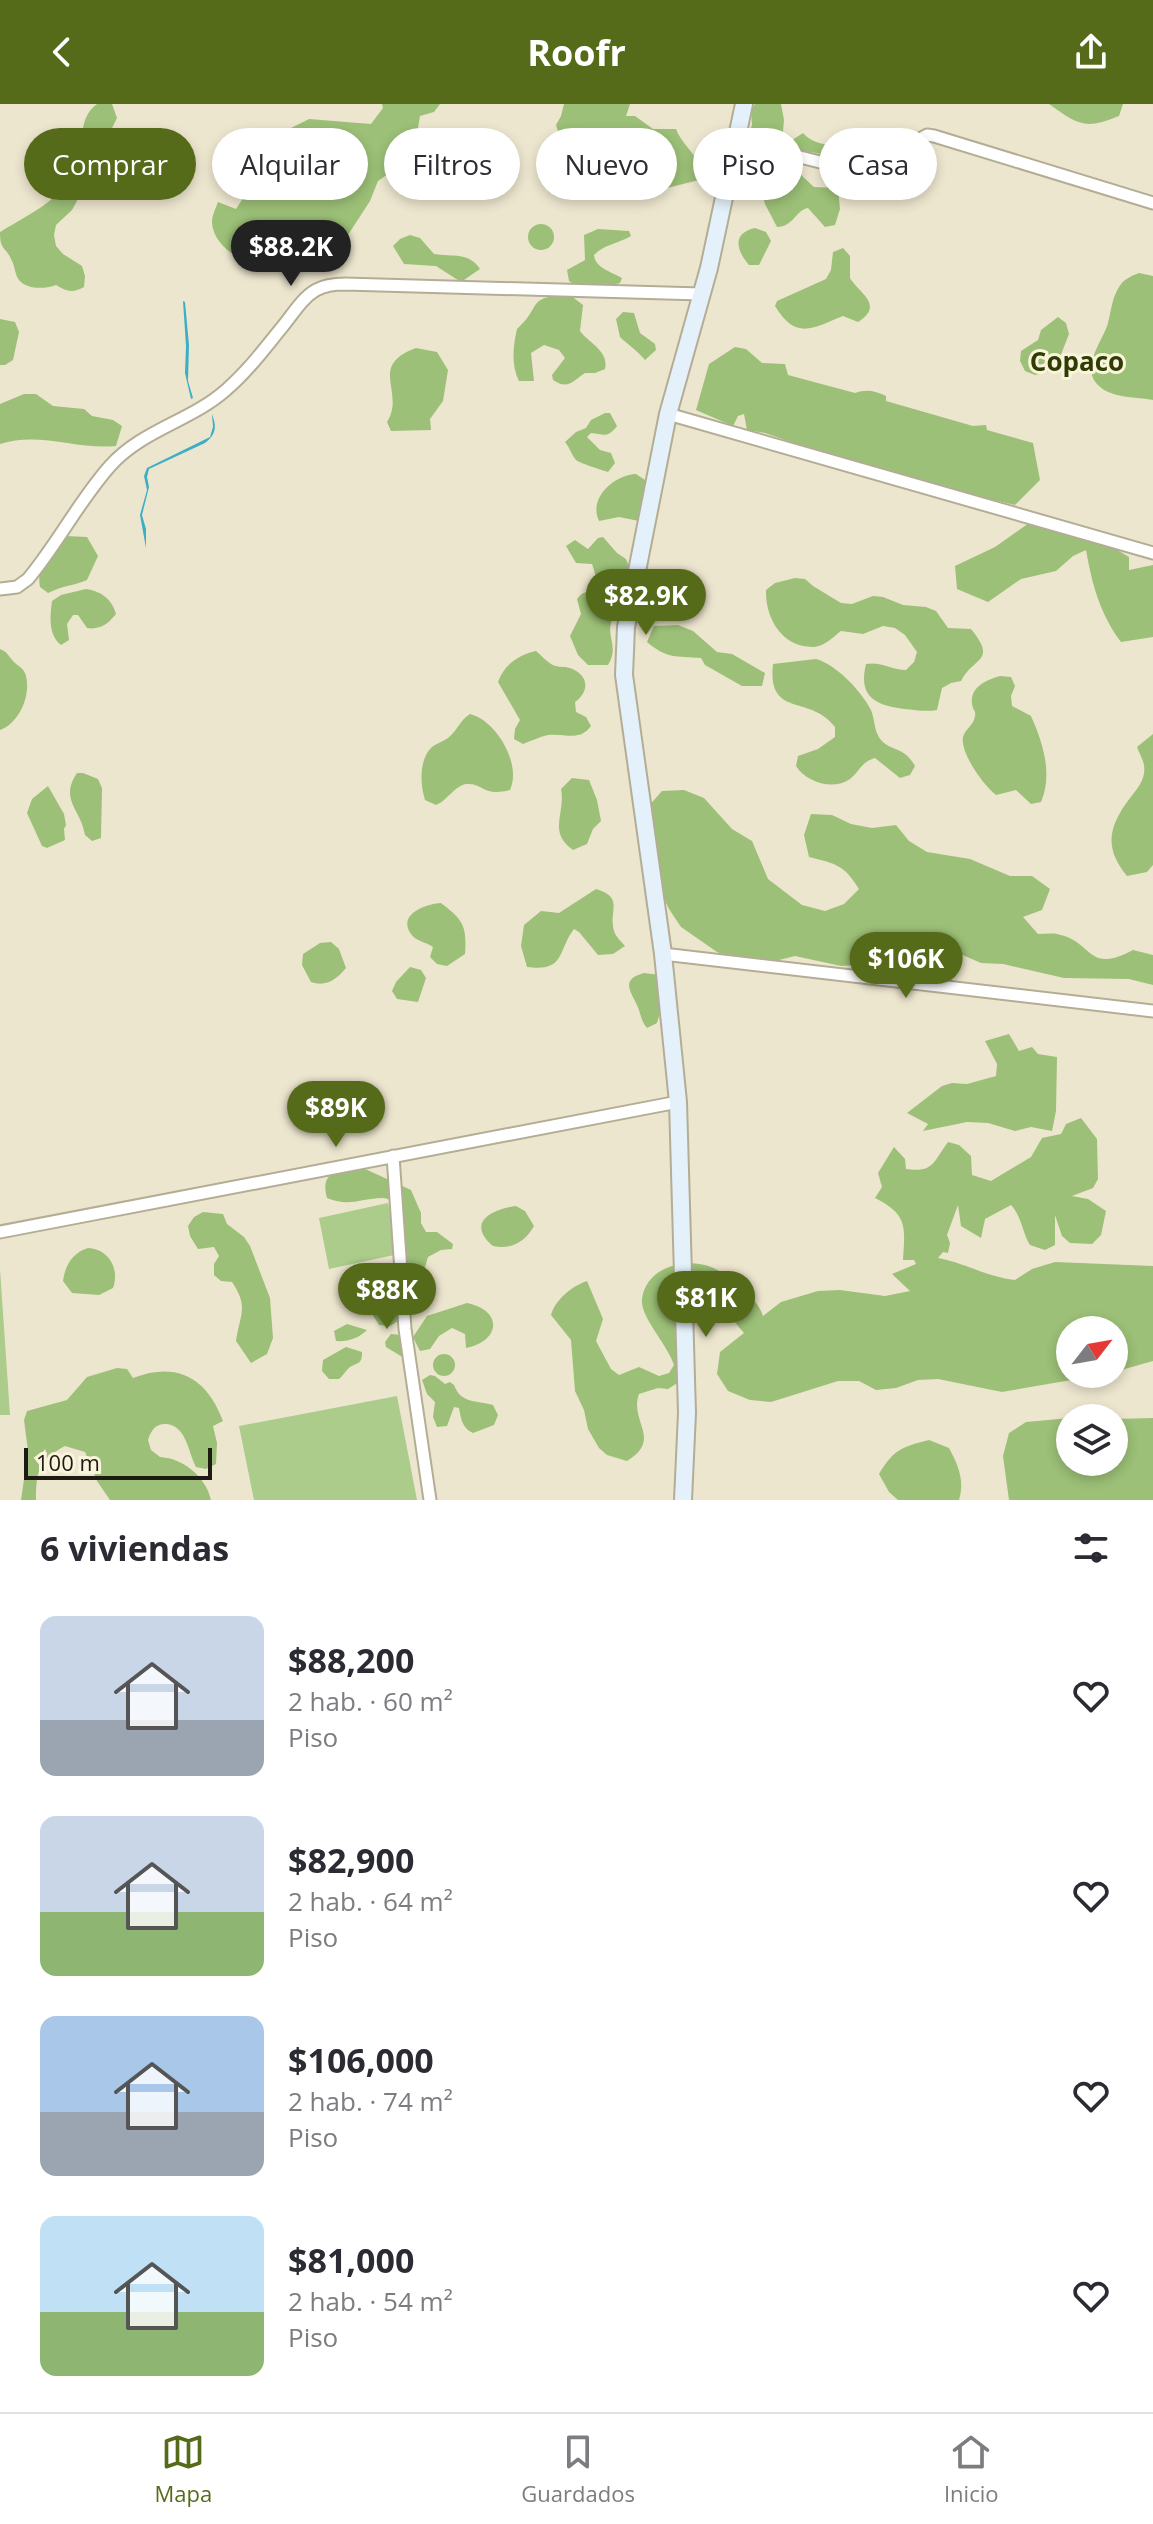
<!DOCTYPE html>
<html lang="es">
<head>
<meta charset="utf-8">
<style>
	:root { --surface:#fff; --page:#f2f2f3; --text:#2b2b33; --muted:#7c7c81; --line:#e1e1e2; --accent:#566b19 }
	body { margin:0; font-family:"Open Sans",sans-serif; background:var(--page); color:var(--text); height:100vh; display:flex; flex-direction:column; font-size:30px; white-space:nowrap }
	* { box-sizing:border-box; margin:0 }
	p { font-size:26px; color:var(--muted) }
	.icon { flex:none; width:44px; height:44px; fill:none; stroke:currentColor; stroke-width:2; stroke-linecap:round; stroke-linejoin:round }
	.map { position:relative; height:1396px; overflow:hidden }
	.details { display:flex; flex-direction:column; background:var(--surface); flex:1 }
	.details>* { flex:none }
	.guide { position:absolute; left:24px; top:24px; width:1106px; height:72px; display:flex; gap:16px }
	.needle { width:52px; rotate:59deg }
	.tools { position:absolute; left:1056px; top:1212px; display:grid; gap:16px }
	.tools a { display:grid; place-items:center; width:72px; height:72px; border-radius:50%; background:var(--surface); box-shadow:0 4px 12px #0003; font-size:40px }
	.scale { position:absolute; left:24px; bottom:20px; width:188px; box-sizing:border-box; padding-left:8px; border:4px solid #1d1b13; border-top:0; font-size:22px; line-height:28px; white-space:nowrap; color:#1d1b13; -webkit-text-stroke:6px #faf4dc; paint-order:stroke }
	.price { position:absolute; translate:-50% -68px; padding:0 18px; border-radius:28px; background:var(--accent); color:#fff; font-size:26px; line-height:52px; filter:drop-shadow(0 2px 4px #0008) }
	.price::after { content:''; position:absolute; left:50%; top:48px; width:24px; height:18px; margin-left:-12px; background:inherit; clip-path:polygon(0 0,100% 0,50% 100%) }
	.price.selected { background:#222; color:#fff }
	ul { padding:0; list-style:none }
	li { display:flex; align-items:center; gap:24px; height:200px; padding:0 40px }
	li span { display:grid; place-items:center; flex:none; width:224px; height:160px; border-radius:16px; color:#555 }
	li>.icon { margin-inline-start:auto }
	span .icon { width:96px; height:96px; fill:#fffc; stroke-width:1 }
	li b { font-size:34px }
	h2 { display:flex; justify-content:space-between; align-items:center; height:96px; padding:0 40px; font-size:34px }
	.chip { padding:0 28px; border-radius:36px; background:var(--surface); box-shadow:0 4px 12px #0003; font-size:28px; line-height:72px }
	.chip.selected { background:var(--accent); color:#fff }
	header { display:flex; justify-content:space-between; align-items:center; height:104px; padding:0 40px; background:var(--accent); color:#fff; font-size:36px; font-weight:700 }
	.menu { display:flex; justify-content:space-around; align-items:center; height:112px; border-top:2px solid var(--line); background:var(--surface); font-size:22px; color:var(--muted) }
	.menu a { display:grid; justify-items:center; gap:4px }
	.menu .selected { color:var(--accent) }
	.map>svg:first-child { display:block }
</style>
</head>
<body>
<header><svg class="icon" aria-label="back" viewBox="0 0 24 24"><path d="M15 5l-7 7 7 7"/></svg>Roofr<svg class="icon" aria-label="share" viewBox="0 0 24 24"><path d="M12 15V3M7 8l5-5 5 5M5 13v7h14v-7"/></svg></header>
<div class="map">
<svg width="1153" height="1396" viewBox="0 0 1153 1396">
	<rect width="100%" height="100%" fill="#ede6cf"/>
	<path fill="#abcc8b" d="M388,1099L399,1150L329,1165L319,1114Z
		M0,1165L10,1311H0Z
		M397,1292L417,1396H254L239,1322Z"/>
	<path fill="#9cc077" d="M97,0H112L117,14L112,24L96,37L91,59L78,76L77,97L72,106L56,121L54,131L56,142L63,150L82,162L85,172L84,183C73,189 67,188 56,181C46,185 27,186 19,176C15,171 15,163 12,157C5,141 0,147 0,128C31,109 59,98 76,64C85,44 76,15 97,0Z
		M382,0H440L434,8L420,12L417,30L403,44L395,65L378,77L370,97L346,134L328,147L306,146L288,138L272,153L253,162C235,153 213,140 212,118C212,112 216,103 218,98L236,105L247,88L283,70H305L319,85H340L354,70L353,50L337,37L319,48L299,43L291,24L309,15L371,20L383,4Z
		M564,0H630L626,12H635L653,25H676C681,39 694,47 699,62L722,65L723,78L703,75L663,85L659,76H669L672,66L657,51L648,56L646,67L636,62L627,66C601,52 614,45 580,54L559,31L556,21L561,12Z
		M755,0H781L784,16L782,39L789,38L803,29C818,46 843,40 863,38L866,53C838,60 841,55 817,49C804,46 792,49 779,45L771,56L754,52L746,40L752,21L751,7Z
		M1049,0H1123L1119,12C1085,26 1078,21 1049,0Z
		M788,67L799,69L814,83L838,84L840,105L835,121L825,123L808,104C796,106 793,123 777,123L765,100L761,84Z
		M528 133a13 13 0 1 1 26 0a13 13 0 1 1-26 0Z
		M755,124L766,128L771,137L759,161H749C736,146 732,129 755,124Z
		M598,125L629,127L631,132C617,140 605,140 594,151C595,164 612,168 622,174L620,179C604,184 583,188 569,177L567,166L585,156L584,131Z
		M410,131L420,134L434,150C453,153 469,148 480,165L461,178L436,162L404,160L393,142L400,135Z
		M843,144L850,152V174C859,189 885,201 858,218L843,212C813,224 796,237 775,202L777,197L826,175L831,166L833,148Z
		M1139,169L1153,172V296C1137,293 1111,294 1099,282C1079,264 1103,237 1108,219C1111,207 1112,194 1119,183C1124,175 1131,172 1139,169Z
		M570,191L583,201L580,227C590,240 609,247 605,265L595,269H585C573,277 568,286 553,276L552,271L565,254L559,246L544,241L531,249L534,277H519C511,261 513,242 517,225C543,202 525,192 570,191Z
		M623,208L634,209L640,229L655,240L656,246L645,256C639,248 626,239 620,233L616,215Z
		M1058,213L1066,219L1069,230L1055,266L1035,271L1025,267L1020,257L1021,247L1038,236L1041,226Z
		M0,215L15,218L19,228L13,256L5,261H0Z
		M735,243L746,245L762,259L785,260L788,271L855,289C867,285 875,287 886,292V297L973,322L986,321L987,326L1033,339L1040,376L1015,401L890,372L765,329L747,326L744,310L738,312L733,322L696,306L709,260Z
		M416,244L437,248L448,266L443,297L430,315L431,326L391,327L387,318C406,288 367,262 416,244Z
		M24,290H36L53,302L84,305L92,312L113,316L122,322L116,342C77,346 39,327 0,340V300Z
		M605,309H610L617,322C607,335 604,330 591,329L587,333L600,346L611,349L615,359L608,368C602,366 579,359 576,356C571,350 570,344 565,338L576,328L586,324L591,316Z
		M636,370L645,376L647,395L639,417L619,413L599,417C588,394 614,371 636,370Z
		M1039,417L1094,432L1129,453V466L1153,461V533L1121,538C1100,510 1092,480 1086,446L1073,452L1056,467L1021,475L988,498L957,485L955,462L995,443L1029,419Z
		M66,432L87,433L98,452L87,476C73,482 64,481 48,489L40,483C36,461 49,444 66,432Z
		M603,433L617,449L626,455C639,484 618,494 611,519C607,534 619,543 608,561H588L578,551L570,532L581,510L577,495C581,489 587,486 595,488L598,479L592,460L576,459L566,442L575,436L588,445L598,434Z
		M795,474L805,475L813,482L841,499L852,500L873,492L883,493L903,501L926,503L936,507L948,524L971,525C998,558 973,553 961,577L951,579L942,584L937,606C926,608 916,606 904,605C875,601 858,593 866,560C881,557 891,566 906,566L914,558L917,548L905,531L895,524L883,522L863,530L841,527C833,533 825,542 814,543C782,544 765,514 766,486L775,479Z
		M86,485C101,487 112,495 116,510C108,520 100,526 87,524L78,511H73L67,520L69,536L61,541C48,531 50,512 52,497L61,491Z
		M678,521L693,527L717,548L732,550L765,569L762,582H742L705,561L701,554C676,552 667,555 647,538L654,522Z
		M0,545C8,548 8,552 14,558C19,563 24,564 26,572C31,592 19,619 0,626Z
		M536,547C541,551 546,557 551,560C557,564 564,562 570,564C589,571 590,587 575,598L576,608L586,613L591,622C579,638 566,629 548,631C539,633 531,637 523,640L514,635L515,625L520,616L498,578C504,561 518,551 536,547Z
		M816,555C837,561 861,587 871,606C875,616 874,628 881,636C892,648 904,642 915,662L910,671L900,674L875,654C861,658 860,667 850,675C833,687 806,678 796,662L798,652L818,645L835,633V623C810,590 767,615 773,560Z
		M1000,572L1011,573L1015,582L1011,592L1012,602L1031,612C1043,639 1053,670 1041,698L1031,700L1016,686L996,691C984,682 960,649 963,633C965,625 974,621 975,612C976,606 973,607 972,600C970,583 986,576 1000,572Z
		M470,610C496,616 522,660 510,686C483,693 483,679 467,680C455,681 447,697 436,701L425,696C420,681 419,656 431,644C436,639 443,638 448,634C457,627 460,616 470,610Z
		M1153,630V761L1147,768L1127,772C1104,744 1108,723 1130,694C1138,684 1146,675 1144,661C1143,655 1139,649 1137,643Z
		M77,669H83L98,675L102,684L101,734L92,737L85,731C81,705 59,696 77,669Z
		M572,674L589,676L597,696L601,717L593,725L587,740L573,746C547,728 566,709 561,685Z
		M48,682L64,710L66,721L64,725L65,736L47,744L42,742L27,709L32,695Z
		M684,686L704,694L732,725L752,737L768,775L802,801L825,807L844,800L859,785C844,761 837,760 809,753L804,731L811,710L832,711L851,720L872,724L896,721L909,737L927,748L970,755L1010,772H1032L1050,785L1042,806L1023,813L1038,830C1044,830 1051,829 1057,830C1094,837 1086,871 1133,846L1153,851V881L1129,875L1064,874L1003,860L981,859L944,843L905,858L841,862L795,852L755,862L717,848L681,823L669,805L661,788L647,704L662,687Z
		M596,785C625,794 608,806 614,827C616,833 621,837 625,842L613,850L598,851L579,828L574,825C557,847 566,868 527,863L521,842L524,821L541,807L559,809Z
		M441,799C463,816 467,821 465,850L447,862L437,860L430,853L433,843C426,838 415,837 411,830C397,810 426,800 441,799Z
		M331,838L339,845L346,864C336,876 326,883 311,878L302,861L303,850L320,839Z
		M410,863L421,866L426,874L418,898L397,895L392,887L396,878Z
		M644,869L660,871L663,899L657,919L647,924C640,916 641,908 636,899C629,885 622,875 644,869Z
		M1009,930L1019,947L1032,943L1038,950L1057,953L1056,1007L1052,1027L1031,1023L1015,1027L988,1019L967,1018L923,1027L928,1020L907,1009L942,982L952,979L967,980L996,972L997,960L985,937Z
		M1081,1014L1097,1035L1098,1075L1093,1084L1072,1092L1088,1095L1106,1107L1101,1131L1092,1140L1070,1139L1062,1132L1055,1111V1141L1045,1146L1030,1141C1022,1128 1022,1113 1011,1101L985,1115L981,1134L961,1122L958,1101L947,1131L950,1139L948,1149L943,1148L938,1154C965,1159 987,1173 1015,1176L1032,1165L1055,1158L1153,1162V1257L1114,1268V1226H1070V1270H1106L1002,1288L938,1275L918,1276L896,1284L876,1286L859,1277H838L771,1298L750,1296L728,1287L717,1270L720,1248L744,1229L727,1209L717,1205L691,1222L685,1274L668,1285L658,1284L639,1290C629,1318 663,1335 627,1357L607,1351L599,1344L588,1325L584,1306L575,1287L571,1236L551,1211C555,1196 572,1182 587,1177L603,1215L596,1237L611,1265L619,1271L639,1263L659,1272L669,1269L674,1261C668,1241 640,1213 642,1195C646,1163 685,1153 711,1163C729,1170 758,1194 763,1212L781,1198L818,1187L840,1186L885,1192L910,1187L892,1170L916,1160L914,1156H903C905,1122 908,1111 875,1094L882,1083L878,1069L894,1043L905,1055L906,1065C934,1069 933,1058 948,1038L959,1041L971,1052L972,1071L991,1077L1031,1053L1042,1034L1061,1030L1066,1020Z
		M363,1064L411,1086L421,1109V1119L426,1128H437L453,1140L452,1145L441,1146L428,1153L425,1163L429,1173L424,1182L409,1183L404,1180C405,1164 408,1092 382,1094C359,1095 349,1103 327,1094C319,1066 341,1065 363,1064Z
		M516,1102L525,1107L534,1122C525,1138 511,1146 493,1142C465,1118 493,1105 516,1102Z
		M203,1108L223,1110L227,1120L244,1133L250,1142L270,1194L273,1234L267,1250L251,1259L236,1237C240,1210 249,1203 232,1178L221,1177L214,1171V1160L219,1152L214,1143L198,1145L190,1132L188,1122L194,1113Z
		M88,1144C109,1145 120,1165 113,1184L99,1191L72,1189L63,1177C65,1162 72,1149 88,1144Z
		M382,1166H387L395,1174L394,1185L398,1217L390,1222L379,1221L371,1208L381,1184L378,1170Z
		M467,1199C505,1207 499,1238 466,1244L465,1230L452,1224L439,1232L430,1245L420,1247L413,1233L427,1212Z
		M347,1220L367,1226C359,1234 348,1238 336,1237L334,1227Z
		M391,1230L401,1231L404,1254L386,1243L385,1238Z
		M346,1243L362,1248C362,1260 359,1258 350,1263C346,1266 343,1272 339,1275H329L322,1267L323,1256Z
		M433 1261a11 11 0 1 1 22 0a11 11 0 1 1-22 0Z
		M117,1264L127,1265L133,1274C177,1257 207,1274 223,1317L213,1322L217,1339L216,1360L206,1365L196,1363C188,1348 187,1323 167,1320C156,1319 151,1326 148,1336L151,1346L160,1353C183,1354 206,1373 211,1396H110L97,1377L85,1348L65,1342C39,1356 36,1367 36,1396H21L28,1347L24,1316L27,1307L67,1296L87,1273Z
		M430,1271L435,1272L445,1280L450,1278L454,1281C461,1300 476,1296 493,1301L498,1311L494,1321L473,1329C462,1324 461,1315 459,1304L454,1303L447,1322L437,1323L433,1313L435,1298L427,1290L422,1276Z
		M1070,1314V1358H1114V1315L1153,1314V1396H1009L1003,1352L1009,1329L1026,1318Z
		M929,1336L949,1344C958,1361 965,1376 959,1396H898L889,1388L879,1370C894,1345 902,1343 929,1336Z"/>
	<path fill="#3caec6" d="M183,197L185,198L189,241L188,277L193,294L191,295L185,269L186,242Z
		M212,310C217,323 216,330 205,339L149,365L147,373L149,383L142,411L146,425V444L140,411L147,386L144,372L147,364L210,333L213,323Z"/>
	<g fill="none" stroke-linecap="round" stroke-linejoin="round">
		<defs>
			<path id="street" d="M737,37L895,77L908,68L918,36L927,31L934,32L1153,99
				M668,310L1153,449
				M0,485L17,483L28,475C58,439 79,397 110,362C142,326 191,317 226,286C248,267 265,244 283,222C293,210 302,194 316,186C325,181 335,180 345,180L701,190
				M663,850L1153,907
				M393,1052L405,1225L430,1396
				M0,1128L678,998"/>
			<path id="secondary" d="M683,1396L687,1309L678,998L663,850L624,571L626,523L668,310L709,164L744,0"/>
		</defs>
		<use href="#street" stroke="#b3ad96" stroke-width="15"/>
		<use href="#secondary" stroke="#b3ad96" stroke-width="20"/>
		<use href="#street" stroke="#fff" stroke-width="11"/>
		<use href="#secondary" stroke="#e5f1fa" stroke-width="16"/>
	</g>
	<g text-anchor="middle" stroke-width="6" stroke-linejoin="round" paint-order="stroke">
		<g font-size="26" font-weight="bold" fill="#2f3d03" stroke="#faf4dc">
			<text x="1077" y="267">Copaco</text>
		</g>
	</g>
</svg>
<div class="tools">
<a><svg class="needle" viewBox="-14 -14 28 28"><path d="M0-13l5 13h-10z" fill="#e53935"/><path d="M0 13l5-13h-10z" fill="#7c7c81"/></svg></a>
<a><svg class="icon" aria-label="layers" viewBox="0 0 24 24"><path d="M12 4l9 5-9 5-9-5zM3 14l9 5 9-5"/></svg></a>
</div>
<div class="scale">100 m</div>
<b class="price selected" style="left:291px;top:184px">$88.2K</b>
<b class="price" style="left:646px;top:533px">$82.9K</b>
<b class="price" style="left:906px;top:896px">$106K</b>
<b class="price" style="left:336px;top:1045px">$89K</b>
<b class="price" style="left:387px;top:1227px">$88K</b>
<b class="price" style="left:706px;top:1235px">$81K</b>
<div class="guide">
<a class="chip selected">Comprar</a>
<a class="chip">Alquilar</a>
<a class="chip">Filtros</a>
<a class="chip">Nuevo</a>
<a class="chip">Piso</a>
<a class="chip">Casa</a>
</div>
</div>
<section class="details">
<h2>6 viviendas<svg class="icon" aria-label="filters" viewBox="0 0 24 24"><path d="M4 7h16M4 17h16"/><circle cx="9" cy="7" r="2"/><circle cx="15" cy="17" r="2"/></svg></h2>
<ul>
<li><span style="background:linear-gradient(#c9d6e8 65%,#9aa5b1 0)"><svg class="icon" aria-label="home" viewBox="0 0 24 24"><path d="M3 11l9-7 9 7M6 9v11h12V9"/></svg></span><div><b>$88,200</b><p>2 hab. · 60 m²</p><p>Piso</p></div><svg class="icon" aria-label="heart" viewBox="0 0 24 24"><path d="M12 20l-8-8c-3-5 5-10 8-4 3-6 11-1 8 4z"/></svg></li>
<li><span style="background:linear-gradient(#c9d6e8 60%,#8fb573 0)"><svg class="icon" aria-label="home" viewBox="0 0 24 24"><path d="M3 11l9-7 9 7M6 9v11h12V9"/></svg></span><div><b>$82,900</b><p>2 hab. · 64 m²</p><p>Piso</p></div><svg class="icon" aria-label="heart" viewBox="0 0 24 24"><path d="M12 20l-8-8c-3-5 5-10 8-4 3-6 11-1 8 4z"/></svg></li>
<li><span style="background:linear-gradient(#a9c7e8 60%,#9aa5b1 0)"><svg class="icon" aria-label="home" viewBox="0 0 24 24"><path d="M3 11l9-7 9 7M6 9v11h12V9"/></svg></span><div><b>$106,000</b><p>2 hab. · 74 m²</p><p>Piso</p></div><svg class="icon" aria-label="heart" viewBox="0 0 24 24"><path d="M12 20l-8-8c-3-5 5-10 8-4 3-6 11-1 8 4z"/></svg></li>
<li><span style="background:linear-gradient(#bfe0f5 60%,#8fb573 0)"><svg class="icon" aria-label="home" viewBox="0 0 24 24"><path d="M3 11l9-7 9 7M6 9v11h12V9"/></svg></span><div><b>$81,000</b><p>2 hab. · 54 m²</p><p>Piso</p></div><svg class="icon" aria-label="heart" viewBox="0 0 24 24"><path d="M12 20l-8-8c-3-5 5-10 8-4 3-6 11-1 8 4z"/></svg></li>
</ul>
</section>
<nav class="menu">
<a class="selected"><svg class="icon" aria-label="map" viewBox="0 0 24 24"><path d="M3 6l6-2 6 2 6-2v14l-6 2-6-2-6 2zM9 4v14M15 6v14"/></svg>Mapa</a>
<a><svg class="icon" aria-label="saved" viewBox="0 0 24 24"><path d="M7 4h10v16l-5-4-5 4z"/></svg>Guardados</a>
<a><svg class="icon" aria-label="home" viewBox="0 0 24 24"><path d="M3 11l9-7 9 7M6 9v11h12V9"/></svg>Inicio</a>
</nav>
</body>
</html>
